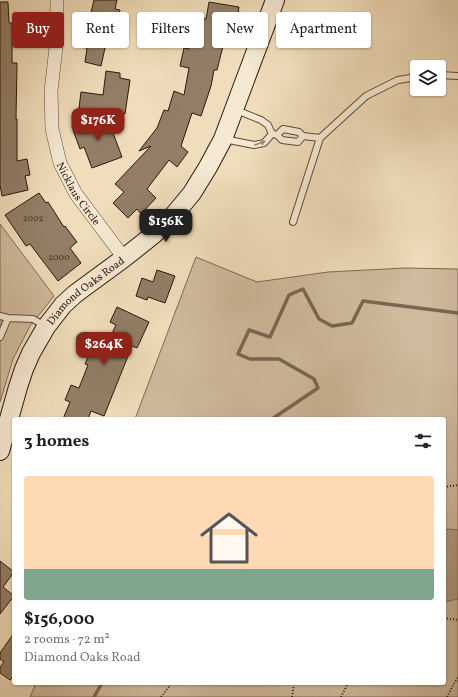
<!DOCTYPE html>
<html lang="en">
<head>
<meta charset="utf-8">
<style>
	:root { --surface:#fff; --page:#f6f6f6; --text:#222; --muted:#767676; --line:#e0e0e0; --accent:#8f2418 }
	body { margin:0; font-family:Vollkorn,serif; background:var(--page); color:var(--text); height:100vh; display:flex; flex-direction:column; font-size:15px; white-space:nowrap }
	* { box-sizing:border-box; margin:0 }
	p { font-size:13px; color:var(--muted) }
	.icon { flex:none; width:22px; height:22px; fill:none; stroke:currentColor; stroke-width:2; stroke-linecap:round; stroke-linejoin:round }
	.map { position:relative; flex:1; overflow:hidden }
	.drawer { position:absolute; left:12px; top:417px; width:434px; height:268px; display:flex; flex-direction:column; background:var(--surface); border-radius:4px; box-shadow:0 1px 3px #0004 }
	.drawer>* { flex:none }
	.hud { position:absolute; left:12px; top:12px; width:434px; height:36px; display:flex; gap:8px }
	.buttons { position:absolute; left:410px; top:60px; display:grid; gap:8px }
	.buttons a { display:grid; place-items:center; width:36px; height:36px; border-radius:4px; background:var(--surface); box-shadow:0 1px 3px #0004; font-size:20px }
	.price { position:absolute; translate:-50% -34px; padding:0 9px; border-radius:8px; background:var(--accent); color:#fff; font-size:13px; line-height:26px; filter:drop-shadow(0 1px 2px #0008) }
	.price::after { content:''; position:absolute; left:50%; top:24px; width:12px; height:9px; margin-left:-6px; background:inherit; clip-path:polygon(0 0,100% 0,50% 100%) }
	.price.current { background:#222; color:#fff }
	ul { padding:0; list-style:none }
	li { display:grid; align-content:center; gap:8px; height:212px; padding:0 12px }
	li+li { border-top:1px solid var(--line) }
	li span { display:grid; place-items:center; height:124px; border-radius:4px; color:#555 }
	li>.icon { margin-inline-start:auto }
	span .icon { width:72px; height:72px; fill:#fffc; stroke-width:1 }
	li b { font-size:17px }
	h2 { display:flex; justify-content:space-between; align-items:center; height:48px; padding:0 12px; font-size:17px }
	.pill { padding:0 14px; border-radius:4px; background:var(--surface); box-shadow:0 1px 3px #0004; font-size:14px; line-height:36px }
	.pill.current { background:var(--accent); color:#fff }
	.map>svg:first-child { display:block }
</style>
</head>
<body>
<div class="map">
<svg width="458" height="697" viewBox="0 0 458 697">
	<rect width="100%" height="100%" fill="#f0ddbb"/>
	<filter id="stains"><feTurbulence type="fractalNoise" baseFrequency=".005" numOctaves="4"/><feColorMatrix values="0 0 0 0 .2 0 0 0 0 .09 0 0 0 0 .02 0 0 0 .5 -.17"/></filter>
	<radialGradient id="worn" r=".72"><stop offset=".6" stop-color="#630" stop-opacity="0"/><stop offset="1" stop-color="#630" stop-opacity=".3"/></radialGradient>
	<path fill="#cfbb9d" stroke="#7e6955" d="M0,224L54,296L30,326L13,359L0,402Z
		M196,257L257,282L328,272L405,268L458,269V697H30L36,683H444V419H135Z"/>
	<path fill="#ae9a80" stroke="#7a6652" d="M449,529L458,530V599L444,602V530Z"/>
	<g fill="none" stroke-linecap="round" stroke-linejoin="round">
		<path stroke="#7a6652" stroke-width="3.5" d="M272,419L318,388L314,379L279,359H250L238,354L249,330L270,337L289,295L303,289L319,319L332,326L352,323L363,301L458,313
			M94,697L102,683"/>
	</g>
	<path fill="#927e67" stroke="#2d170d" d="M94,0H117L115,9L120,10L117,23L90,17Z
		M0,2H8L9,23H12V63H17L16,119H17V161L27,159L30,175L25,176L28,190L2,196L0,185Z
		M209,2L239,7L237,22L227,20L224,42L217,70H214L211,86L201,116L192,113L181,146L188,152L177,167L169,160L147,189L156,198L141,214L137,209L128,218L113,203L124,192L115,184L151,146L139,151L157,128L164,110L168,111L174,91L184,95L189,68L180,66L184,48L189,49L193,21L199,22L200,18L206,19Z
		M83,26L95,28L93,36L107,39L101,66L85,62L87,48L79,47Z
		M106,71L120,73V78L130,80L125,114L79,108L81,92L103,95Z
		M107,117L122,157L92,168L84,147L80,149L73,130Z
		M39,193L46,203L48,202L64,227L65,226L77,242L70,248L81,263L58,281L30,244L26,246L5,215Z
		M157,270L175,276L165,303L148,297L147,300L136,296L142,278L153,282Z
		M117,307L149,322L137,348L132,346L104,416L91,411L88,419H63L70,402L65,400L71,385L79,388L88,365L85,364L88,357L77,353L84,335L107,344L116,325L110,322Z
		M0,561L14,572L3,587L14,596L0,614Z
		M14,633V676L10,680L0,673V667L4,662L0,659V653Z"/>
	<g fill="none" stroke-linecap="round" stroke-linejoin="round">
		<defs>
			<path id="lane" d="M439,75L458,76
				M274,134L277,135L282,140L298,142L303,136
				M277,135L283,129L299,132L303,136L320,138
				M224,139L254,145L264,143L272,134L268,125L261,120L236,110
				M293,222L320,138L366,96L398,80L417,77
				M0,316L8,318L33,319L45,326
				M0,337L8,318"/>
			<g id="street">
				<path id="s1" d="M57,0L56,47L51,91L52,129L60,163L76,194L124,258"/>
			</g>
			<g id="secondary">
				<path id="s2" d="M0,451L18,387L24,369L31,353L46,327L63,305L75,294L124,258L153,235L173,216L192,193L208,167L223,139L275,0"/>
			</g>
		</defs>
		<use href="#lane" stroke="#5e4838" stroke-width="8"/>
		<use href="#street" stroke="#5e4838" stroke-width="14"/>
		<use href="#secondary" stroke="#2d170d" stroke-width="20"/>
		<path stroke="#2d170d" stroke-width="2" stroke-dasharray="1 2" stroke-linecap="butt" d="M444,487L458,485
			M444,618L458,620
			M161,697L172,683
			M292,697L294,683
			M341,697L348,683
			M447,697L452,687L458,677"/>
		<use href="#lane" stroke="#f5e9d3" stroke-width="6"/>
		<use href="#street" stroke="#f5e9d3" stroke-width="13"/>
		<use href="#secondary" stroke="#f5e9d3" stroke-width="18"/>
	</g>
	<defs><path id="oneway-solid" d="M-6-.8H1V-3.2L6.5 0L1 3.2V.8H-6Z"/></defs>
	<use fill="#9b8a7a" href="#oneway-solid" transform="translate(260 143) rotate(-21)"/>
	<g text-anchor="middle" stroke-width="3.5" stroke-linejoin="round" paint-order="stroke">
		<g font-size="9" fill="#463124">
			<text x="33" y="221">2002</text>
			<text x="59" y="260">2000</text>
		</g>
		<g font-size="11" fill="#2d170d" stroke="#f5e9d3">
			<text dy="4" stroke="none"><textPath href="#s1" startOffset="200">Nicklaus Circle</textPath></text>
			<text dy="4" stroke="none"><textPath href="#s2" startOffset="187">Diamond Oaks Road</textPath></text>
		</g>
	</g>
	<rect width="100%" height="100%" filter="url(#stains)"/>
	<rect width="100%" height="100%" fill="url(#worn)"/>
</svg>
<div class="buttons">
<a><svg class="icon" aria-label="layers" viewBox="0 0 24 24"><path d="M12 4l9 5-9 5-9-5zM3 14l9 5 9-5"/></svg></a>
</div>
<b class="price" style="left:98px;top:142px">$176K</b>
<b class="price current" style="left:166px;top:243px">$156K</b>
<b class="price" style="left:104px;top:366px">$264K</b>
<div class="hud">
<a class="pill current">Buy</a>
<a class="pill">Rent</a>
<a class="pill">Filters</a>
<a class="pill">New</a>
<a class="pill">Apartment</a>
</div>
<section class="drawer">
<h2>3 homes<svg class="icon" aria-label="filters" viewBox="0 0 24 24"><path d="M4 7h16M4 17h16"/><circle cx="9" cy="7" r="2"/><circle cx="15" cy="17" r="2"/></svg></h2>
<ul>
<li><span style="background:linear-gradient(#ffd9b3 75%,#7fa58c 0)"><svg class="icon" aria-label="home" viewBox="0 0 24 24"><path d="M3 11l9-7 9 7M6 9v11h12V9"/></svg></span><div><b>$156,000</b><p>2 rooms · 72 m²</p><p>Diamond Oaks Road</p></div></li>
</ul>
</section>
</div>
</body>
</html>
